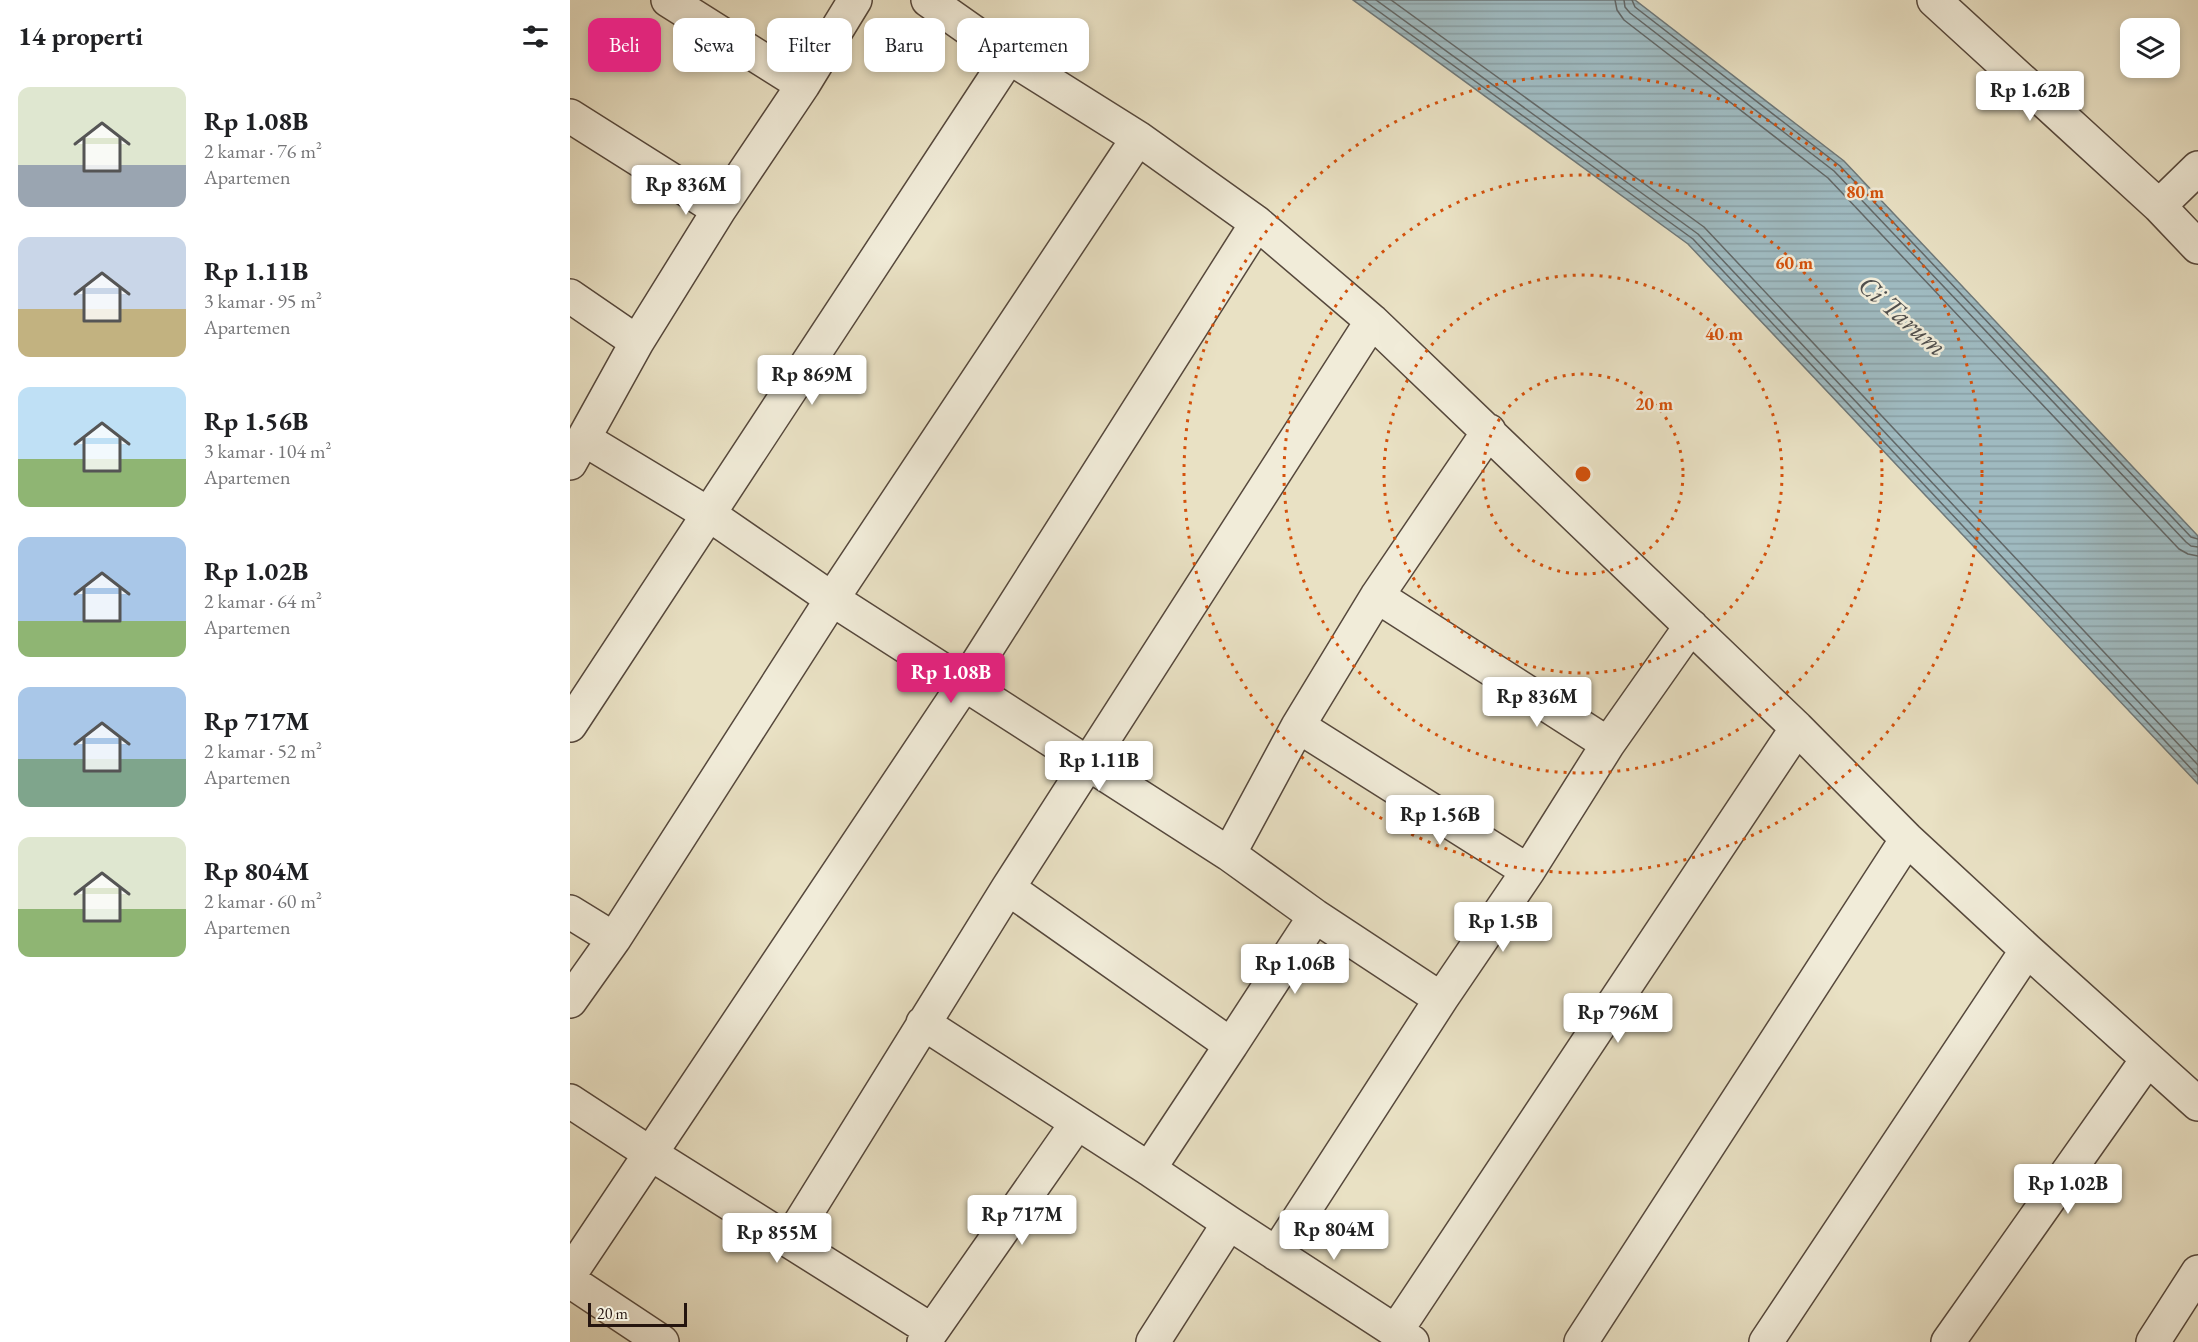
<!DOCTYPE html>
<html lang="id">
<head>
<meta charset="utf-8">
<style>
	:root { --surface:#fff; --page:#f6f6f6; --text:#202124; --muted:#757577; --accent:#db2777 }
	body { margin:0; font-family:"EB Garamond",serif; background:var(--page); color:var(--text); height:100vh; display:flex; flex-direction:column; font-size:22px; white-space:nowrap }
	* { box-sizing:border-box; margin:0 }
	p { font-size:20px; color:var(--muted) }
	.icon { flex:none; width:33px; height:33px; fill:none; stroke:currentColor; stroke-width:2; stroke-linecap:round; stroke-linejoin:round }
	.map { position:relative; flex:1; overflow:hidden }
	.panel { display:flex; flex-direction:column; background:var(--surface); width:570px }
	.panel>* { flex:none }
	.guide { position:absolute; left:18px; top:18px; width:570px; height:54px; display:flex; gap:12px }
	.fabs { position:absolute; left:1550px; top:18px; display:grid; gap:12px }
	.fabs a { display:grid; place-items:center; width:60px; height:60px; border-radius:12px; background:var(--surface); box-shadow:0 3px 9px #0003; font-size:30px }
	.scale { position:absolute; left:18px; bottom:15px; width:99px; box-sizing:border-box; padding-left:6px; border:3px solid #25150f; border-top:0; font-size:16px; line-height:21px; white-space:nowrap; color:#25150f; -webkit-text-stroke:4px #f1ecd9; paint-order:stroke }
	.price { position:absolute; translate:-50% -51px; padding:0 14px; border-radius:6px; background:#fff; color:#222; font-size:20px; line-height:39px; filter:drop-shadow(0 2px 3px #0008) }
	.price::after { content:''; position:absolute; left:50%; top:36px; width:18px; height:14px; margin-left:-9px; background:inherit; clip-path:polygon(0 0,100% 0,50% 100%) }
	.price.active { background:var(--accent); color:#fff }
	ul { padding:0; list-style:none }
	li { display:flex; align-items:center; gap:18px; height:150px; padding:0 18px }
	li span { display:grid; place-items:center; flex:none; width:168px; height:120px; border-radius:12px; color:#555 }
	li>.icon { margin-inline-start:auto }
	span .icon { width:72px; height:72px; fill:#fffc; stroke-width:1 }
	li b { font-size:26px }
	h2 { display:flex; justify-content:space-between; align-items:center; height:72px; padding:0 18px; font-size:26px }
	.chip { padding:0 21px; border-radius:12px; background:var(--surface); box-shadow:0 3px 9px #0003; font-size:21px; line-height:54px }
	.chip.active { background:var(--accent); color:#fff }
	main { display:flex; flex:1; min-height:0 }
	.map>svg:first-child { display:block }
</style>
</head>
<body>
<main>
<section class="panel">
<h2>14 properti<svg class="icon" aria-label="filters" viewBox="0 0 24 24"><path d="M4 7h16M4 17h16"/><circle cx="9" cy="7" r="2"/><circle cx="15" cy="17" r="2"/></svg></h2>
<ul>
<li><span style="background:linear-gradient(#dfe7d0 65%,#9aa5b1 0)"><svg class="icon" aria-label="home" viewBox="0 0 24 24"><path d="M3 11l9-7 9 7M6 9v11h12V9"/></svg></span><div><b>Rp 1.08B</b><p>2 kamar · 76 m²</p><p>Apartemen</p></div></li>
<li><span style="background:linear-gradient(#c9d6e8 60%,#c2b280 0)"><svg class="icon" aria-label="home" viewBox="0 0 24 24"><path d="M3 11l9-7 9 7M6 9v11h12V9"/></svg></span><div><b>Rp 1.11B</b><p>3 kamar · 95 m²</p><p>Apartemen</p></div></li>
<li><span style="background:linear-gradient(#bfe0f5 60%,#8fb573 0)"><svg class="icon" aria-label="home" viewBox="0 0 24 24"><path d="M3 11l9-7 9 7M6 9v11h12V9"/></svg></span><div><b>Rp 1.56B</b><p>3 kamar · 104 m²</p><p>Apartemen</p></div></li>
<li><span style="background:linear-gradient(#a9c7e8 70%,#8fb573 0)"><svg class="icon" aria-label="home" viewBox="0 0 24 24"><path d="M3 11l9-7 9 7M6 9v11h12V9"/></svg></span><div><b>Rp 1.02B</b><p>2 kamar · 64 m²</p><p>Apartemen</p></div></li>
<li><span style="background:linear-gradient(#a9c7e8 60%,#7fa58c 0)"><svg class="icon" aria-label="home" viewBox="0 0 24 24"><path d="M3 11l9-7 9 7M6 9v11h12V9"/></svg></span><div><b>Rp 717M</b><p>2 kamar · 52 m²</p><p>Apartemen</p></div></li>
<li><span style="background:linear-gradient(#dfe7d0 60%,#8fb573 0)"><svg class="icon" aria-label="home" viewBox="0 0 24 24"><path d="M3 11l9-7 9 7M6 9v11h12V9"/></svg></span><div><b>Rp 804M</b><p>2 kamar · 60 m²</p><p>Apartemen</p></div></li>
</ul>
</section>
<div class="map">
<svg width="1628" height="1342" viewBox="0 0 1628 1342">
	<defs>
		<pattern id="water-rules" width="6" height="5" patternUnits="userSpaceOnUse" patternTransform="scale(1.5)"><rect width="6" height="5" fill="#9fbac0"/><path d="M0 2.5h6" fill="none" stroke="#899fa4"/></pattern>
	</defs>
	<rect width="100%" height="100%" fill="#e9e1c4"/>
	<filter id="stains"><feTurbulence type="fractalNoise" baseFrequency=".00333" numOctaves="4"/><feColorMatrix values="0 0 0 0 .2 0 0 0 0 .09 0 0 0 0 .02 0 0 0 .5 -.17"/></filter>
	<radialGradient id="worn" r=".72"><stop offset=".6" stop-color="#630" stop-opacity="0"/><stop offset="1" stop-color="#630" stop-opacity=".3"/></radialGradient>
	<path fill="url(#water-rules)" stroke="#6e7879" stroke-width="1.5" d="M783,0H1065L1274,161L1628,536V784L1118,244Z"/>
	<g fill="none" stroke-linecap="round" stroke-linejoin="round">
		<path stroke="#626868" stroke-width="1.5" d="M793,0L1123,239L1628,776
			M806,0L1128,234L1628,765
			M821,0L1134,227L1628,752
			M1045,0L1047,10L1054,20L1258,178L1609,549L1618,554L1628,556
			M1054,0L1055,7L1060,13L1264,171L1616,542L1621,546L1628,547
			M1062,0L1065,7L1270,166L1621,537L1628,539"/>
		<defs>
			<path id="minor" d="M98,0L233,85
				M358,0L439,57L568,138L687,223L802,321L1227,728L1337,839L1457,950L1628,1104
				M1364,0L1589,206L1628,247
				M0,116L149,210
				M1589,206L1628,168
				M0,296L67,342
				M14,439L140,515L262,599L659,854L745,916L871,999
				M0,463L67,342L149,210L233,85L285,0
				M807,596L1038,744
				M0,725L439,57
				M728,726L958,871
				M659,854L728,726L807,596L919,431
				M438,888L661,1045L579,1169
				M0,912L44,939
				M0,1001L44,939L262,599L568,138
				M353,1023L579,1169L659,1223L842,1342
				M661,1045L745,916
				M0,1101L81,1154L361,1330
				M219,1241L438,888L802,321
				M706,1254L871,999L958,871L1038,744L1121,626
				M0,1274L395,683L687,223
				M0,1281L92,1342
				M826,1331L1227,728
				M354,1342L507,1123
				M583,1342L659,1223
				M1011,1342L1337,839
				M1196,1342L1457,950
				M1378,1342L1577,1060
				M1583,1342L1628,1272"/>
		</defs>
		<use href="#minor" stroke="#56483c" stroke-width="36"/>
		<use href="#minor" stroke="#f1ecd9" stroke-width="33"/>
	</g>
	<g fill="none" stroke="#d4520c" stroke-width="3" stroke-dasharray="3 6">
		<circle cx="1013" cy="474" r="100"/>
		<circle cx="1013" cy="474" r="199"/>
		<circle cx="1013" cy="474" r="299"/>
		<circle cx="1013" cy="474" r="399"/>
	</g>
	<g text-anchor="middle" stroke-width="5" stroke-linejoin="round" paint-order="stroke">
		<g font-size="28" font-style="italic" fill="#504f4d" stroke="#f1ecd9">
			<text transform="translate(1333 315) rotate(41)" y="10">Ci Tarum</text>
		</g>
	</g>
	<circle cx="1013" cy="474" r="9" fill="#d4520c" stroke="#f1ecd9" stroke-width="3"/>
	<g font-size="18" text-anchor="middle" font-weight="bold" fill="#d4520c" stroke="#f1ecd9" stroke-width="5" stroke-linejoin="round" paint-order="stroke">
		<text x="1295" y="198">80 m</text>
		<text x="1224" y="269">60 m</text>
		<text x="1154" y="340">40 m</text>
		<text x="1084" y="410">20 m</text>
	</g>
	<rect width="100%" height="100%" filter="url(#stains)"/>
	<rect width="100%" height="100%" fill="url(#worn)"/>
</svg>
<div class="fabs">
<a><svg class="icon" aria-label="layers" viewBox="0 0 24 24"><path d="M12 4l9 5-9 5-9-5zM3 14l9 5 9-5"/></svg></a>
</div>
<div class="scale">20 m</div>
<b class="price" style="left:1460px;top:122px">Rp 1.62B</b>
<b class="price" style="left:116px;top:216px">Rp 836M</b>
<b class="price" style="left:242px;top:406px">Rp 869M</b>
<b class="price active" style="left:381px;top:704px">Rp 1.08B</b>
<b class="price" style="left:967px;top:728px">Rp 836M</b>
<b class="price" style="left:529px;top:792px">Rp 1.11B</b>
<b class="price" style="left:870px;top:846px">Rp 1.56B</b>
<b class="price" style="left:933px;top:953px">Rp 1.5B</b>
<b class="price" style="left:725px;top:995px">Rp 1.06B</b>
<b class="price" style="left:1048px;top:1044px">Rp 796M</b>
<b class="price" style="left:1498px;top:1215px">Rp 1.02B</b>
<b class="price" style="left:452px;top:1246px">Rp 717M</b>
<b class="price" style="left:764px;top:1261px">Rp 804M</b>
<b class="price" style="left:207px;top:1264px">Rp 855M</b>
<div class="guide">
<a class="chip active">Beli</a>
<a class="chip">Sewa</a>
<a class="chip">Filter</a>
<a class="chip">Baru</a>
<a class="chip">Apartemen</a>
</div>
</div>
</main>
</body>
</html>
